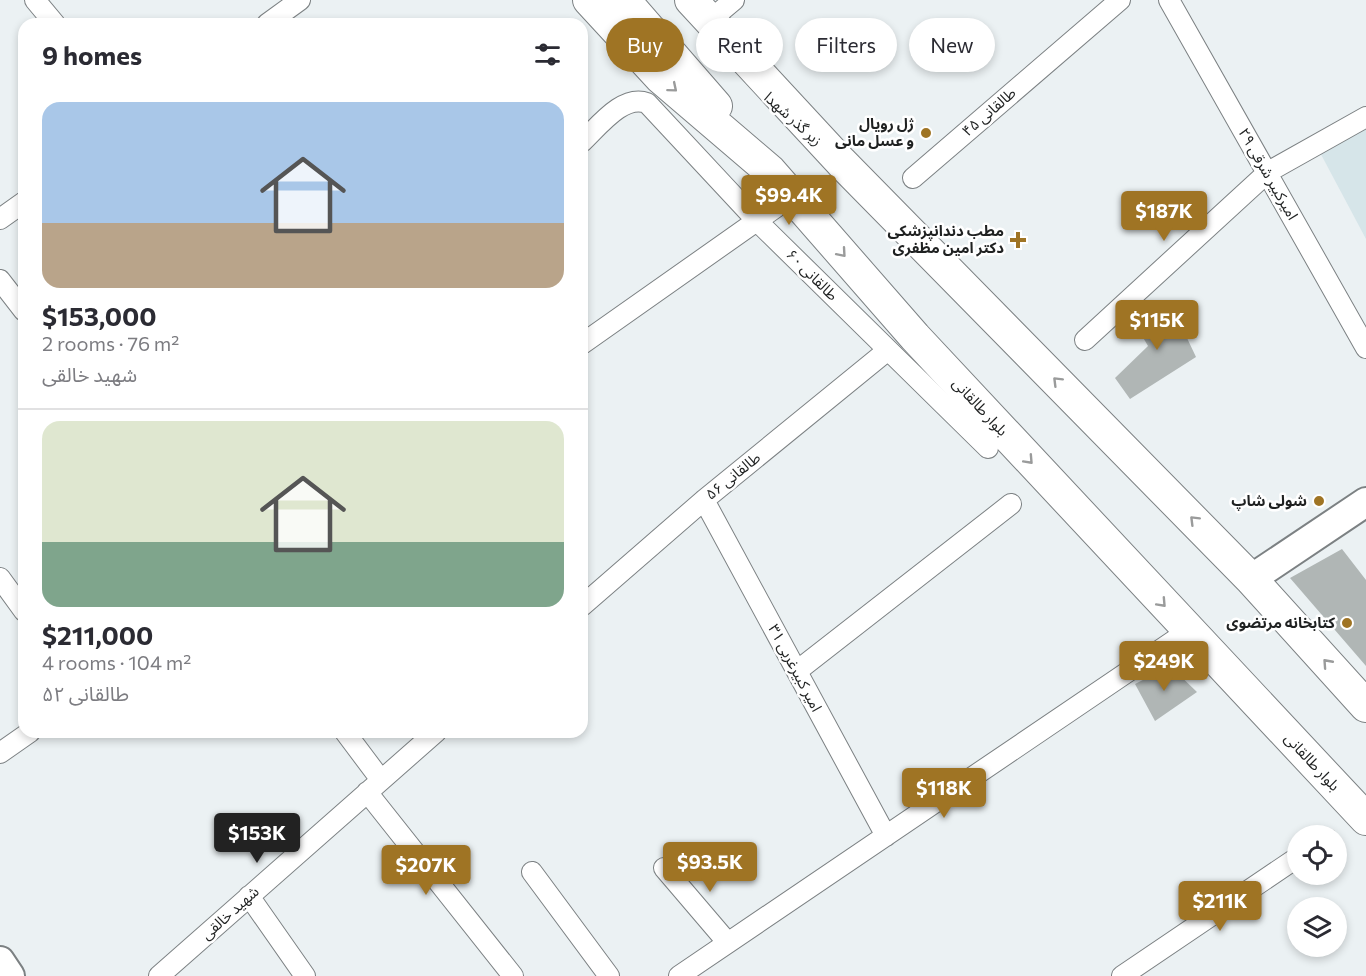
<!DOCTYPE html>
<html lang="en">
<head>
<meta charset="utf-8">
<style>
	:root { --surface:#fff; --page:#f7f7f7; --text:#2b2b33; --muted:#7c7c81; --line:#e1e1e2; --accent:#9f7424 }
	body { margin:0; font-family:Commissioner,"Noto Sans Arabic",sans-serif; background:var(--page); color:var(--text); height:100vh; display:flex; flex-direction:column; font-size:22px; white-space:nowrap }
	* { box-sizing:border-box; margin:0 }
	p { font-size:20px; color:var(--muted) }
	.icon { flex:none; width:33px; height:33px; fill:none; stroke:currentColor; stroke-width:2; stroke-linecap:round; stroke-linejoin:round }
	.map { position:relative; flex:1; overflow:hidden }
	.drawer { position:absolute; left:18px; top:18px; width:570px; height:720px; display:flex; flex-direction:column; background:var(--surface); border-radius:18px; box-shadow:0 3px 9px #0003 }
	.drawer>* { flex:none }
	.top-card { position:absolute; left:606px; top:18px; width:570px; height:54px; display:flex; gap:12px }
	.fabs { position:absolute; left:1287px; top:825px; display:grid; gap:12px }
	.fabs a { display:grid; place-items:center; width:60px; height:60px; border-radius:50%; background:var(--surface); box-shadow:0 3px 9px #0003; font-size:30px }
	.price { position:absolute; translate:-50% -51px; padding:0 14px; border-radius:6px; background:var(--accent); color:#fff; font-size:20px; line-height:39px; filter:drop-shadow(0 2px 3px #0008) }
	.price::after { content:''; position:absolute; left:50%; top:36px; width:18px; height:14px; margin-left:-9px; background:inherit; clip-path:polygon(0 0,100% 0,50% 100%) }
	.price.on { background:#222; color:#fff }
	ul { padding:0; list-style:none }
	li { display:grid; align-content:center; gap:12px; height:318px; padding:0 24px }
	li+li { border-top:2px solid var(--line) }
	li span { display:grid; place-items:center; height:186px; border-radius:18px; color:#555 }
	li>.icon { margin-inline-start:auto }
	span .icon { width:108px; height:108px; fill:#fffc; stroke-width:1 }
	li b { font-size:26px }
	h2 { display:flex; justify-content:space-between; align-items:center; height:72px; padding:0 24px; font-size:26px }
	.chip { padding:0 21px; border-radius:27px; background:var(--surface); box-shadow:0 3px 9px #0003; font-size:21px; line-height:54px }
	.chip.on { background:var(--accent); color:#fff }
	.map>svg:first-child { display:block }
</style>
</head>
<body>
<div class="map">
<svg width="1366" height="976" viewBox="0 0 1366 976">
	<rect width="100%" height="100%" fill="#ebf1f3"/>
	<path fill="#d6e5e9" d="M1366,120V239L1316,145Z"/>
	<path fill="#b0b6b5" d="M1170,302L1196,357L1130,399L1115,378L1148,346L1134,322Z
		M1342,549L1366,580V666L1290,578Z
		M1170,666L1197,692L1155,721L1135,684Z"/>
	<g fill="none" stroke-linecap="round" stroke-linejoin="round">
		<defs>
			<path id="street" d="M35,0L55,24
				M1169,0L1366,348
				M709,21L734,0
				M267,24L300,0
				M582,142C599,126 623,94 647,103L757,221L988,448
				M913,178L1120,0
				M0,219L24,202
				M0,280L24,311
				M1085,340L1268,172L1366,117
				M582,344L792,196
				M704,500L886,836
				M0,578L24,611
				M582,606L704,500L888,350
				M797,671L1011,504
				M345,732L381,780
				M0,753L30,732
				M367,792L513,976
				M664,868L728,943
				M532,872L609,976
				M249,896L305,976
				M159,976L436,732
				M679,976L1188,631
				M1122,976L1298,857"/>
			<path id="secondary" d="M1251,579L1366,502
				M0,961L10,976"/>
			<path id="primary" d="M589,0L660,77L770,171L915,337L1366,819
				M624,0L716,106
				M691,0L841,162L1251,579L1366,706"/>
		</defs>
		<use href="#street" stroke="#7c8183" stroke-width="22"/>
		<use href="#secondary" stroke="#7c8183" stroke-width="32"/>
		<use href="#primary" stroke="#7c8183" stroke-width="34"/>
		<path stroke="#888c8d" stroke-width="4" stroke-dasharray="1.5 4.5" stroke-linecap="butt" d="M1329,836L1338,829"/>
		<use href="#street" stroke="#fff" stroke-width="20"/>
		<use href="#secondary" stroke="#fff" stroke-width="28"/>
		<use href="#primary" stroke="#fff" stroke-width="32"/>
	</g>
	<defs><path id="oneway-chevron" d="M-2-3.5L2.5 0L-2 3.5" fill="none" stroke-width="1.6" stroke-linecap="round" stroke-linejoin="round" transform="scale(1.5)"/></defs>
	<g stroke="#9a9b9b">
		<use href="#oneway-chevron" transform="translate(673 88) rotate(40)"/>
		<use href="#oneway-chevron" transform="translate(842 253) rotate(49)"/>
		<use href="#oneway-chevron" transform="translate(1057 381) rotate(-135)"/>
		<use href="#oneway-chevron" transform="translate(1029 460) rotate(47)"/>
		<use href="#oneway-chevron" transform="translate(1194 520) rotate(-135)"/>
		<use href="#oneway-chevron" transform="translate(1162 603) rotate(47)"/>
		<use href="#oneway-chevron" transform="translate(1327 663) rotate(-132)"/>
	</g>
	<g fill="#9f7424" stroke="#fff" stroke-width="2">
		<circle cx="926" cy="133" r="6"/>
		<path d="M1015 231h6v6h6v6h-6v6h-6v-6h-6v-6h6z"/>
		<circle cx="1319" cy="501" r="6"/>
		<circle cx="1347" cy="623" r="6"/>
	</g>
	<g text-anchor="middle" stroke-width="5" stroke-linejoin="round" paint-order="stroke">
		<g font-size="15" fill="#1f2121" stroke="#fff">
			<text transform="translate(989 112) rotate(-41)" y="5">طالقانی ۴۵</text>
			<text transform="translate(793 119) rotate(42)" y="5">زیر گذر شهدا</text>
			<text transform="translate(1268 174) rotate(60)" y="5">امیرکبیر شرقی ۲۹</text>
			<text transform="translate(812 275) rotate(45)" y="5">طالقانی ۶۰</text>
			<text transform="translate(980 407) rotate(47)" y="5">بلوار طالقانی</text>
			<text transform="translate(733 476) rotate(-39)" y="5">طالقانی ۵۶</text>
			<text transform="translate(795 668) rotate(62)" y="5">امیر کبیرغربی ۳۱</text>
			<text transform="translate(1312 762) rotate(47)" y="5">بلوار طالقانی</text>
			<text transform="translate(230 913) rotate(-42)" y="5">شهید خالقی</text>
		</g>
		<g font-size="15" font-weight="bold" fill="#1f2121" stroke="#fff" text-anchor="end">
			<text x="914" y="129">ژل رویال<tspan x="914" dy="17">و عسل مانی</tspan></text>
			<text x="1004" y="236">مطب دندانپزشکی<tspan x="1004" dy="17">دکتر امین مظفری</tspan></text>
			<text x="1307" y="506">شولی شاپ</text>
			<text x="1335" y="628">کتابخانه مرتضوی</text>
		</g>
	</g>
</svg>
<div class="fabs">
<a><svg class="icon" aria-label="locate" viewBox="0 0 24 24"><circle cx="12" cy="12" r="6"/><path d="M12 2v4M12 18v4M2 12h4M18 12h4"/></svg></a>
<a><svg class="icon" aria-label="layers" viewBox="0 0 24 24"><path d="M12 4l9 5-9 5-9-5zM3 14l9 5 9-5"/></svg></a>
</div>
<b class="price" style="left:789px;top:226px">$99.4K</b>
<b class="price" style="left:1164px;top:242px">$187K</b>
<b class="price" style="left:1157px;top:351px">$115K</b>
<b class="price" style="left:1164px;top:692px">$249K</b>
<b class="price" style="left:944px;top:819px">$118K</b>
<b class="price on" style="left:257px;top:864px">$153K</b>
<b class="price" style="left:710px;top:893px">$93.5K</b>
<b class="price" style="left:426px;top:896px">$207K</b>
<b class="price" style="left:1220px;top:932px">$211K</b>
<div class="top-card">
<a class="chip on">Buy</a>
<a class="chip">Rent</a>
<a class="chip">Filters</a>
<a class="chip">New</a>
</div>
<section class="drawer">
<h2>9 homes<svg class="icon" aria-label="filters" viewBox="0 0 24 24"><path d="M4 7h16M4 17h16"/><circle cx="9" cy="7" r="2"/><circle cx="15" cy="17" r="2"/></svg></h2>
<ul>
<li><span style="background:linear-gradient(#a9c7e8 65%,#b9a48a 0)"><svg class="icon" aria-label="home" viewBox="0 0 24 24"><path d="M3 11l9-7 9 7M6 9v11h12V9"/></svg></span><div><b>$153,000</b><p>2 rooms · 76 m²</p><p>شهید خالقی</p></div></li>
<li><span style="background:linear-gradient(#dfe7d0 65%,#7fa58c 0)"><svg class="icon" aria-label="home" viewBox="0 0 24 24"><path d="M3 11l9-7 9 7M6 9v11h12V9"/></svg></span><div><b>$211,000</b><p>4 rooms · 104 m²</p><p>طالقانی ۵۲</p></div></li>
</ul>
</section>
</div>
</body>
</html>
